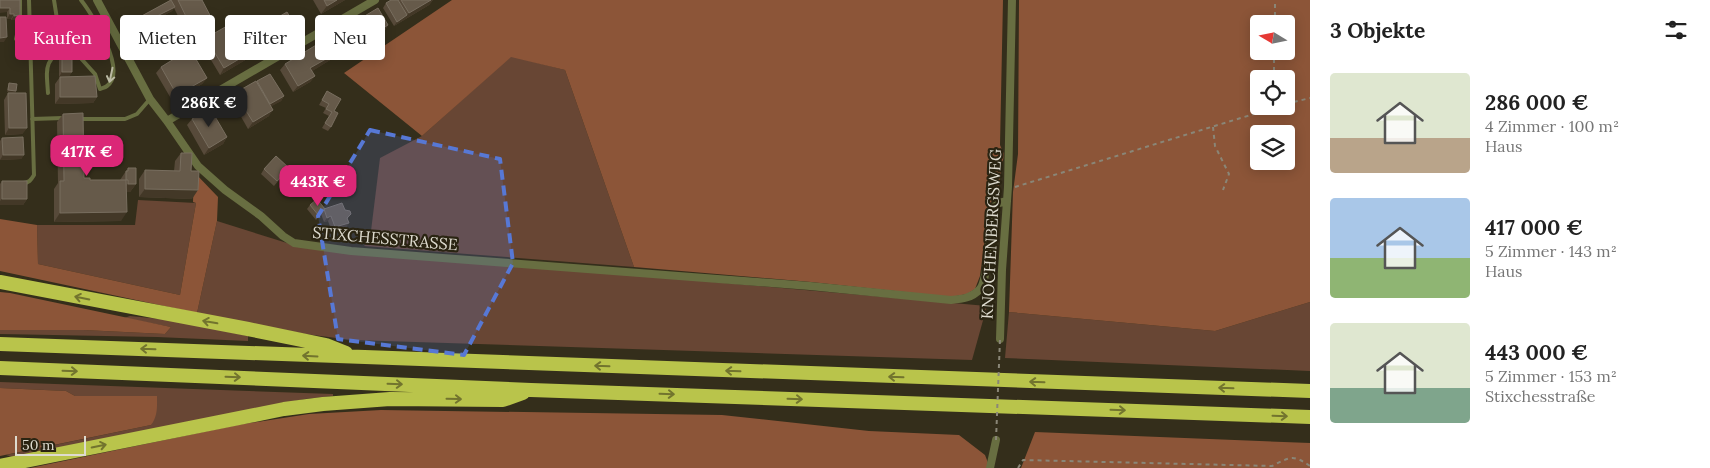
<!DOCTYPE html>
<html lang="de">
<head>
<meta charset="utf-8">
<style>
	:root { --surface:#fff; --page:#f6f6f6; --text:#222; --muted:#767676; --accent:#db2777 }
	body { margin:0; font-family:Lora,serif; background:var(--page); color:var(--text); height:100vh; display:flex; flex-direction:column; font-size:19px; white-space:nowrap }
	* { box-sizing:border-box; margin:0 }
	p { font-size:16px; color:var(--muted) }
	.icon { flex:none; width:28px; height:28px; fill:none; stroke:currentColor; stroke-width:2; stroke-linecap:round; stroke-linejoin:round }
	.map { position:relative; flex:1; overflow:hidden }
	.side { display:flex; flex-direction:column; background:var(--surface); width:400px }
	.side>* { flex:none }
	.top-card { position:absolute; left:15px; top:15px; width:475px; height:45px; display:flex; gap:10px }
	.needle { width:32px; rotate:280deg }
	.controls { position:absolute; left:1250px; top:15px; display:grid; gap:10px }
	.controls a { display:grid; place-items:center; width:45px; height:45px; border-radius:5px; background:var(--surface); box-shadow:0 2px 12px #0003; font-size:25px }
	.scale { position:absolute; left:15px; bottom:12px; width:71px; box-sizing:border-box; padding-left:5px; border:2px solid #dedbcf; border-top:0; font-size:14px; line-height:18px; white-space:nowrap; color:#dedbcf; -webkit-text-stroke:4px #2a2412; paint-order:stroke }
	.price { position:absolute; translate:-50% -42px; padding:0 11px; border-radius:10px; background:var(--accent); color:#fff; font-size:16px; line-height:32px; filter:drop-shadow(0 1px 2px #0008) }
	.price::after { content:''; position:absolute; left:50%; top:30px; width:15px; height:11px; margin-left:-8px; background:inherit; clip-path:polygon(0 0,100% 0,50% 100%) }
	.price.selected { background:#222; color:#fff }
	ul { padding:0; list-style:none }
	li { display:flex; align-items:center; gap:15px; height:125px; padding:0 20px }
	li span { display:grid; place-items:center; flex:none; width:140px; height:100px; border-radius:5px; color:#555 }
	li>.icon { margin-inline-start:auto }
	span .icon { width:60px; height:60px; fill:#fffc; stroke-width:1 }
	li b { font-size:21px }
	h2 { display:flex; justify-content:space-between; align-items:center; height:60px; padding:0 20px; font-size:21px }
	.pill { padding:0 18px; border-radius:5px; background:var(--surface); box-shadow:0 2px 12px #0003; font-size:18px; line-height:45px }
	.pill.selected { background:var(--accent); color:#fff }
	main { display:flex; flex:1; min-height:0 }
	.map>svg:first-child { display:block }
</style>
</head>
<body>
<main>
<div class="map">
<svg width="1310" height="468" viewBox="0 0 1310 468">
	<rect width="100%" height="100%" fill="#342e1b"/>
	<path fill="#684634" d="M511,56L565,70L634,267L364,246L370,239L380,158L422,136Z
		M138,200L196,203L180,295L38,264L37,225H135Z
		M217,221L287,243L352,253L634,275L987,306L972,360L352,340L305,334L197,313Z
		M1310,302V371L1005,358L1009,312L1215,331Z
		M130,316L171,320L248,336V341L157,337L0,334V330H84L165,334L171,327L124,318Z
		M0,382L333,394V396L305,399L12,457L6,455L151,425L156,396H75L66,391L0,388Z"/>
	<path fill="#8c5538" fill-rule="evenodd" d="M452,0H1003L1000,145L1004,154L999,185L989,207L980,276L975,289L967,294L951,297L811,282L634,267L565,70L511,57L422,136L344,73Z
		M1019,0H1310V302L1215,331L1009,312L1013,192L1018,154ZM1259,24H1286V51H1259ZM1259,79H1286V106H1259ZM1259,134H1286V161H1259Z
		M194,172L218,197L217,221L197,313L0,271V219L37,225L38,264L180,295L196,203L193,202Z
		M0,292L10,293L171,327L165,334L84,330H0Z
		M0,388L66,391L75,396H157C157,406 158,416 151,425L0,456Z
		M381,410L722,415L869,431L959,435L985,455L990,468H30L237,425L309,414Z
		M1035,432L1310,443V468H1021Z"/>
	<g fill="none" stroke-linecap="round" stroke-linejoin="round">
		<path stroke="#8a8677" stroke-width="2" stroke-dasharray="4 4" stroke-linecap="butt" d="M1275,24V0
			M1274,79V51
			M1286,104L1310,98
			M1213,127L1215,146L1229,174L1223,190
			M1015,187L1280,106
			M1018,468L1023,460L1272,466C1290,457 1293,454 1310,466"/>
		<path stroke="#686e41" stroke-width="4" d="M54,0L57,19L68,44L95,74L100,89C102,88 105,88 107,86C128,71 92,14 81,0
			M16,39L20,22V0
			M67,40C84,41 87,33 92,18
			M48,93C46,65 44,62 68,44
			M32,119L63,118
			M80,119H125L137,114L150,99
			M23,183C29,183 31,180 34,175L29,0"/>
		<path stroke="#686e41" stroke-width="8" d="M97,0L150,99L167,121L198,166L225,190L261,216L283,236L294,243L351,251L810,286L951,300C962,299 972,298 980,289C988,280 991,224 993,208L999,203L1007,201
			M167,121L375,0
			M1000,339L1002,270L1008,187L1012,0
			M990,468L996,440"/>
		<path stroke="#b9c44b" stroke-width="14" d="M0,282L248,329L326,345L346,353
			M0,344L1310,391
			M0,368L531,390L1310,417
			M0,466L284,409L323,404L390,399L503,400L523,393"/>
		<path stroke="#8a8677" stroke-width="2" stroke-dasharray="4 4" stroke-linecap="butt" d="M996,440L1000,339"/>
	</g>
	<path fill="#574a3a" d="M0,0L20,15L17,20H11V19H7V12Z
		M172,0H202L213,21L208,28L189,38L174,8L172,11L138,29L135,22L138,18Z
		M313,0H345L321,14Z
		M391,0H433L429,5L394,26L383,8L386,3Z
		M290,17L298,27L296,29L280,39L272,24L275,19Z
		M358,20L388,25L384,32L364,43L354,26Z
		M170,22L177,33L174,37L160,44L154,33L160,23Z
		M246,24L270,42L256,50L243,28Z
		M92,34L103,46L87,55L82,45L85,41L89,39Z
		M337,34L358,40L355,45L342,53L334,38Z
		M140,37L151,50L144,54L137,41Z
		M206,38L251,52L247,59L220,75L202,45Z
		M62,55L72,72L69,76L59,77V59Z
		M335,57L312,71L315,76L310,82L293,92L280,70L285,64Z
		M161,67L207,78L202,84L173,102L156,73Z
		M60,77L97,97L93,103L55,104V84Z
		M257,81L284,96L281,101L271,106L269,116L248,129L231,99L235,93Z
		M9,83L16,91L15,93L27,128L22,134L5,135L4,100L8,93H12L7,92L8,86Z
		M327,91L334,111L331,127L328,131L322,128L329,116L323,113L326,108L319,105Z
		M63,114L84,178L90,180H120L128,168L136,184L130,192H126L121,221L54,222V189L58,183L57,122Z
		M192,119L227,137L223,144L204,155L187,125Z
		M2,138L24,155L21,159L0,160V141Z
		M181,153L191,171L192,199L139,197V179L145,170L174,171L175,161Z
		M264,169L285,173L274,186L261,174Z
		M2,181L27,199L23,205H0V184Z
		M310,205L325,209L345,210L351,214L348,218L346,228L332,232L328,221L324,222L321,214L316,220L307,209Z"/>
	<path fill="#433827" d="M337,0H345L321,14L327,6Z
		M431,0H433L429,5L394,26L397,22L407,15L409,13Z
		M175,7L172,11L138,29L141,24Z
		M0,8H10L7,12L0,13Z
		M10,14H14L11,19H7Z
		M20,15L17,20H11L14,16Z
		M213,21L208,28L189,38L193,31Z
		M388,25L384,32L364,43L369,37Z
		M296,27L293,31L280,39L284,34Z
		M177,33L174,37L160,44L163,40Z
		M7,37L4,42H0V38Z
		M273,37L270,42L256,50L259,46Z
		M358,40L355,45L342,53L345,48Z
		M106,42L103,46L87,55L90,50Z
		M154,46L151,50L144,54L147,50Z
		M340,51L335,57L306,75L310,68Z
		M251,52L247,59L220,75L224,68Z
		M62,72H72L69,76L59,77Z
		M315,76L310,82L293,92L298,86Z
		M207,78L202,84L173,102L177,95Z
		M8,90L16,91L15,93L7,92Z
		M284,96L281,101L265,110L268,105Z
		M60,97H97L93,103L55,104Z
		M273,110L269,116L248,129L253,122Z
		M9,128H27L22,134L5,135Z
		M227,137L223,144L204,155L209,148Z
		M3,155H24L21,159L0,160Z
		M128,184H136L130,192H122Z
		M145,189L198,190L192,199L139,197Z
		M2,199H27L23,205H0V201Z
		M127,212L121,221L54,222L60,213Z
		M331,216L328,221L324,222L327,218Z
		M349,223L346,228L332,232L335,227Z"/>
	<path fill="#665a4a" stroke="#786e5f" d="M0,0H20V15L14,16V14H10V8H0Z
		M171,0L175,7L141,24L138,18Z
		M178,0H202L213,21L193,31Z
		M324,0H337L327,6Z
		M391,0H398L407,15L397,22L386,3Z
		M401,0H431L409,13Z
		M378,8L388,25L369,37L358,20Z
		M287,12L296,27L284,34L275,19Z
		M260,16L273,37L259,46L246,24Z
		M291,16L298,27L294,29L296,27L290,17Z
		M0,17H6L7,37L0,38Z
		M168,19L170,22H172L177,33L163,40L157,29L162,26L160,23Z
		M234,22L251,52L224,68L206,38Z
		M350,26L358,40L345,48L337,34Z
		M101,32L106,42L90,50L85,41L92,37V34L95,36Z
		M148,33L154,46L147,50L140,37Z
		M331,36L340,51L310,68L315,76L298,86L285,64Z
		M190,49L207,78L177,95L161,67Z
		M62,55H72V72H62Z
		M270,74L284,96L270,104L257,81Z
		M95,76L97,97H60V77Z
		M256,81L273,110L253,122L235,93Z
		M9,83L17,84L16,91L8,90Z
		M327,91L341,99L334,111L338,113L331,127L325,123L332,112L326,109L329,104L322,100Z
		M8,93H26L27,128H9Z
		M210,108L227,137L209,148L192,119Z
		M83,113L84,178H90V180H126V171H128V168H136V184H128V180H126L127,212L60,213V181H64L63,114Z
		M23,137L24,155H3L2,138Z
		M181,153H192L191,171H199L198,190L145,189V170L180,171Z
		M276,156L289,168L277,181L264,169Z
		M2,181H27V199H2Z
		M317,199L325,209L319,216L310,205Z
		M342,203L345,210L350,211L351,214L347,218L349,223L335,227L331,216L327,218L324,209Z"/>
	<defs><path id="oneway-shaft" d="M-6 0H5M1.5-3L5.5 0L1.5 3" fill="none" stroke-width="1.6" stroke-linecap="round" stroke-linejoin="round" transform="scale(1.25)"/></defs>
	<use stroke="#bbbaa4" href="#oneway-shaft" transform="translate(111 75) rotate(102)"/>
	<g stroke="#72742e">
		<use href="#oneway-shaft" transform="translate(82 298) rotate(-169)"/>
		<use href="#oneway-shaft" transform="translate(210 322) rotate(-170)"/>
		<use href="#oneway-shaft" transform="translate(148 349) rotate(-178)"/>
		<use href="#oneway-shaft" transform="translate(310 356) rotate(-177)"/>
		<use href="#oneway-shaft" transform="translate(602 366) rotate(-178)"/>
		<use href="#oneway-shaft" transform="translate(70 371) rotate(2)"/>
		<use href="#oneway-shaft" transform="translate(733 371) rotate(-178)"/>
		<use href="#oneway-shaft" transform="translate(233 377) rotate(2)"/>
		<use href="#oneway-shaft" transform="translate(896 377) rotate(-178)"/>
		<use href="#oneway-shaft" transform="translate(1037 382) rotate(-178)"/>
		<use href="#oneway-shaft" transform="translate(395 384) rotate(2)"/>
		<use href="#oneway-shaft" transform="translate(1226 388) rotate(-178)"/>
		<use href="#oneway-shaft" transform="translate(667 394) rotate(2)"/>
		<use href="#oneway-shaft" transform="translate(454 399) rotate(1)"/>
		<use href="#oneway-shaft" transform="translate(795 399) rotate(2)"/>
		<use href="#oneway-shaft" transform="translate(1118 410) rotate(2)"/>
		<use href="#oneway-shaft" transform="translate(1280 416) rotate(2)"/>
		<use href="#oneway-shaft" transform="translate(99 446) rotate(-12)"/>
	</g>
	<path fill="#5778d5" fill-opacity="0.2" stroke="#5778d5" stroke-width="4" stroke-dasharray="10 6" stroke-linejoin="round" d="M370,130L500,159L513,263L464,355L338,339L318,216Z"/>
	<g text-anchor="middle" stroke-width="4.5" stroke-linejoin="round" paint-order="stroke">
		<g font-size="16" fill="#dedbcf" stroke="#2a2412">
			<text transform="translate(991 234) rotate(-87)" y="6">KNOCHENBERGSWEG</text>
			<text transform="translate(385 238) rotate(5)" y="6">STIXCHESSTRASSE</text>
		</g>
	</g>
</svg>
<div class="controls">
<a><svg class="needle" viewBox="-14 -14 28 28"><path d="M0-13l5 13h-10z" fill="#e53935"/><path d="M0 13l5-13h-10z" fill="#767676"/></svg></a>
<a><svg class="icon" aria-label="locate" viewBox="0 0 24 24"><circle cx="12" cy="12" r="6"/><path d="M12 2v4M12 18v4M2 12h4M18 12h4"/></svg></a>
<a><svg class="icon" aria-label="layers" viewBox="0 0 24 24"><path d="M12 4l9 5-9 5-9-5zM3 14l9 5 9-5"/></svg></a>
</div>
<div class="scale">50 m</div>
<b class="price selected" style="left:209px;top:128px">286K €</b>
<b class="price" style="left:87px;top:177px">417K €</b>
<b class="price" style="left:318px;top:207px">443K €</b>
<div class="top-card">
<a class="pill selected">Kaufen</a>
<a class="pill">Mieten</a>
<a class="pill">Filter</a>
<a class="pill">Neu</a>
</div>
</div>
<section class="side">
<h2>3 Objekte<svg class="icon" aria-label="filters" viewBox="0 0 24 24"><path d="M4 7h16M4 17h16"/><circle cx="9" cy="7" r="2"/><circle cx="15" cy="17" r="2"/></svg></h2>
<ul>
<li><span style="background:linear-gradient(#dfe7d0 65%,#b9a48a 0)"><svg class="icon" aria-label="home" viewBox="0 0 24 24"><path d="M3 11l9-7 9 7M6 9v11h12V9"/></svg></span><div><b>286 000 €</b><p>4 Zimmer · 100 m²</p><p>Haus</p></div></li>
<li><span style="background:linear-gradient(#a9c7e8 60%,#8fb573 0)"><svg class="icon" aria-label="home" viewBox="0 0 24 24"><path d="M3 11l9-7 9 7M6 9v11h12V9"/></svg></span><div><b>417 000 €</b><p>5 Zimmer · 143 m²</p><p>Haus</p></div></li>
<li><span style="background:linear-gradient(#dfe7d0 65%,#7fa58c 0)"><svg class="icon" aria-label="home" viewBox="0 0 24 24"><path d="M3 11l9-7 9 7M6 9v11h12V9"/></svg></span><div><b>443 000 €</b><p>5 Zimmer · 153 m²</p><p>Stixchesstraße</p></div></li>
</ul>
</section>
</main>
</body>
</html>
